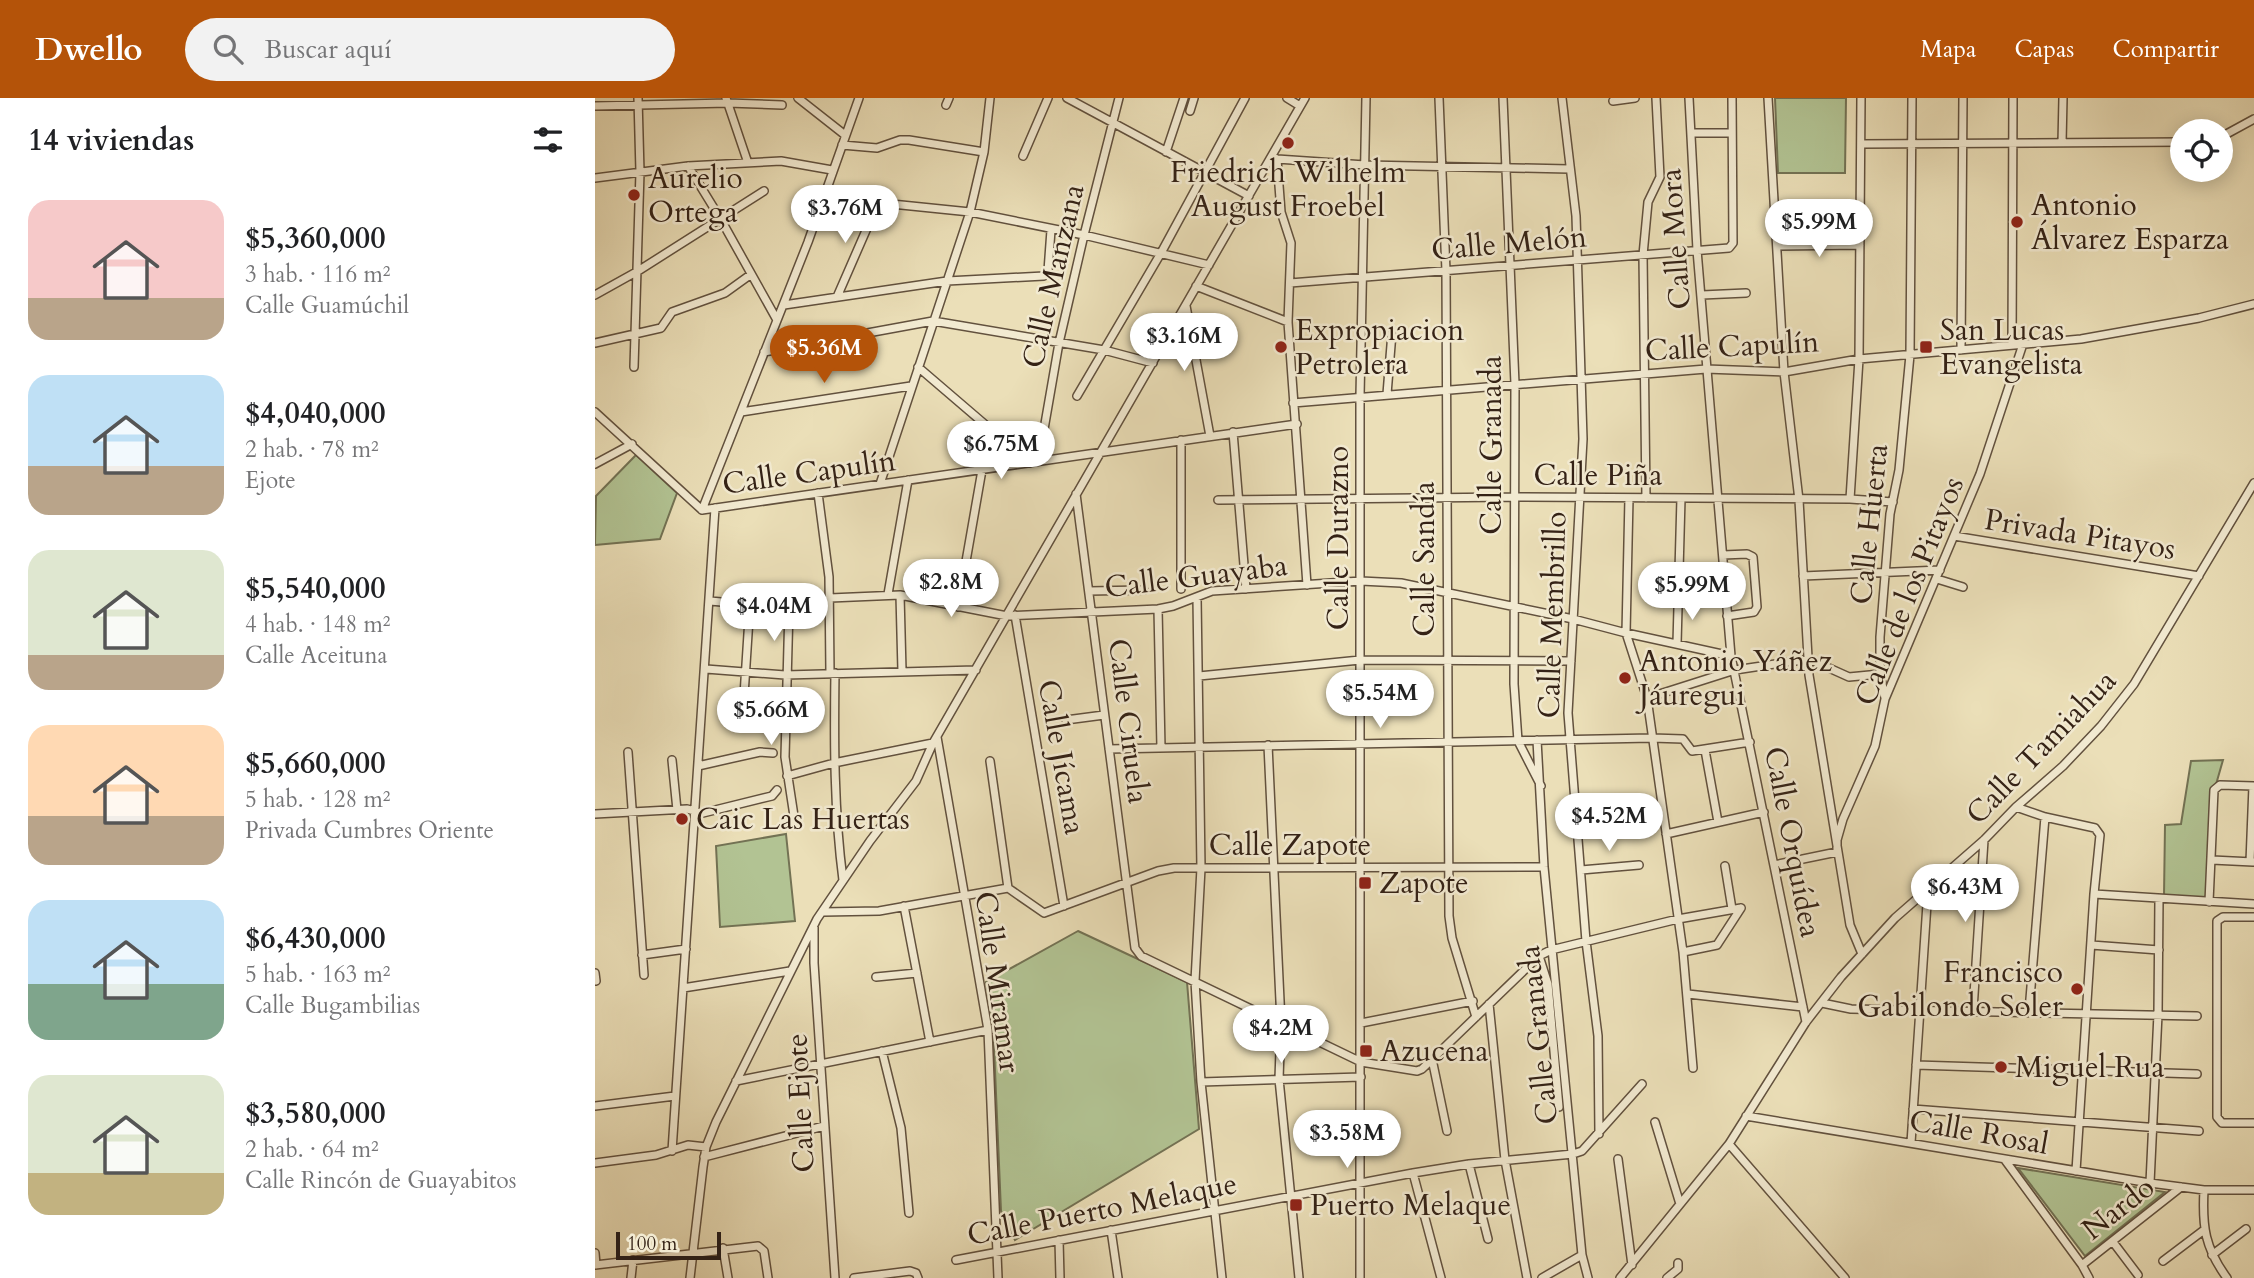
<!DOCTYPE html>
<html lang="es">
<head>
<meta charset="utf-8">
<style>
	:root { --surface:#fff; --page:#f2f2f2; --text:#202124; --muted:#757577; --accent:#b45309 }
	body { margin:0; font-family:Cardo,serif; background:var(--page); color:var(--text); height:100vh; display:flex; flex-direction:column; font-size:26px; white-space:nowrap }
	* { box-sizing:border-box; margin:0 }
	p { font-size:23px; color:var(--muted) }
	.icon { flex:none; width:38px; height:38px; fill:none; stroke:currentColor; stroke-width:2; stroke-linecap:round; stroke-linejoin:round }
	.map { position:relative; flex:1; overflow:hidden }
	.drawer { display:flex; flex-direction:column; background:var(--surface); width:595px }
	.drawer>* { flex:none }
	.buttons { position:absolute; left:1575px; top:21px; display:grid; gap:14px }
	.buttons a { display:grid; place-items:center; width:63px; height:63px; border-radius:50%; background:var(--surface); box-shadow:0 4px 18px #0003; font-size:35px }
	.scale { position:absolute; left:21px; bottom:18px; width:105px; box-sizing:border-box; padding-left:7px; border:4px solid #342216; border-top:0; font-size:19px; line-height:24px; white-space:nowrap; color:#342216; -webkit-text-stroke:5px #f2ead1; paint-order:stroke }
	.price { position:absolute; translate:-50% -60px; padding:0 16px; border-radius:24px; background:#fff; color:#222; font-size:23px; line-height:46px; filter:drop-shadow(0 2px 4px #0008) }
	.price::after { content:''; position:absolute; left:50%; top:42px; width:21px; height:16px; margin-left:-10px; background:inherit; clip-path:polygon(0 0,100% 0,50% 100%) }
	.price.active { background:var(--accent); color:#fff }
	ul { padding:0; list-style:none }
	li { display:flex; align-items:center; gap:21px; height:175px; padding:0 28px }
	li span { display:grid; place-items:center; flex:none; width:196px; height:140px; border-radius:21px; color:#555 }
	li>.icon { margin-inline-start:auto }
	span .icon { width:84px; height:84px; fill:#fffc; stroke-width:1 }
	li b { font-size:30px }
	h2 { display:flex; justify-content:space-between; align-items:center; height:84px; padding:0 28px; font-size:30px }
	header { display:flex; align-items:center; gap:42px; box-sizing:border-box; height:98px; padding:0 35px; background:var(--accent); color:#fff }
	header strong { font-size:33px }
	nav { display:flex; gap:38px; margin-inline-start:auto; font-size:24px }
	.search { width:490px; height:63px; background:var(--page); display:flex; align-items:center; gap:18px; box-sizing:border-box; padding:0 24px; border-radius:38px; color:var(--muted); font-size:26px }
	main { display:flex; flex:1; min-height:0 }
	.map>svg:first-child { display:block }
</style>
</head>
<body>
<header>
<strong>Dwello</strong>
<div class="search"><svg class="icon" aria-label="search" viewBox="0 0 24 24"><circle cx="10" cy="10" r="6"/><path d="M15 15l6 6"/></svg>Buscar aquí</div>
<nav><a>Mapa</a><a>Capas</a><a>Compartir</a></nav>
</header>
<main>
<section class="drawer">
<h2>14 viviendas<svg class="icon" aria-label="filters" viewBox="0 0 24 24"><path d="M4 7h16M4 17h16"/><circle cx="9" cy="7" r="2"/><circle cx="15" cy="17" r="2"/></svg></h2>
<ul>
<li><span style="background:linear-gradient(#f6c9c9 70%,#b9a48a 0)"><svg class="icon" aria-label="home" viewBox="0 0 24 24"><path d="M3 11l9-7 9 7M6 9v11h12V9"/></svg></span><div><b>$5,360,000</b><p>3 hab. · 116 m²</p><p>Calle Guamúchil</p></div></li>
<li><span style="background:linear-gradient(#bfe0f5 65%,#b9a48a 0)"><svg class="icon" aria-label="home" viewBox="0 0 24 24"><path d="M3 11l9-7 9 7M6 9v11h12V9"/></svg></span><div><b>$4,040,000</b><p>2 hab. · 78 m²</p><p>Ejote</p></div></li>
<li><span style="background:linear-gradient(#dfe7d0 75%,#b9a48a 0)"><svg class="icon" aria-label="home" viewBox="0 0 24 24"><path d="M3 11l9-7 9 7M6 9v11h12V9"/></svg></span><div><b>$5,540,000</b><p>4 hab. · 148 m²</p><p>Calle Aceituna</p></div></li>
<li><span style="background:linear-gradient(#ffd9b3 65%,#b9a48a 0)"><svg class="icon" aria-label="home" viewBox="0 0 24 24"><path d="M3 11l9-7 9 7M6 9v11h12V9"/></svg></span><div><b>$5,660,000</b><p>5 hab. · 128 m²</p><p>Privada Cumbres Oriente</p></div></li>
<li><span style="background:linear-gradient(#bfe0f5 60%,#7fa58c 0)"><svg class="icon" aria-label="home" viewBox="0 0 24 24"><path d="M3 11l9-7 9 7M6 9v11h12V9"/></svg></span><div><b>$6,430,000</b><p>5 hab. · 163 m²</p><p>Calle Bugambilias</p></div></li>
<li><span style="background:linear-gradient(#dfe7d0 70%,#c2b280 0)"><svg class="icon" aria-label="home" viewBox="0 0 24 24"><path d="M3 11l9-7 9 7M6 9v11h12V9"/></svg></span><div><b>$3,580,000</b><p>2 hab. · 64 m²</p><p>Calle Rincón de Guayabitos</p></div></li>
</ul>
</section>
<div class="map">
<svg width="1659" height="1180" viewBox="0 0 1659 1180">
	<rect width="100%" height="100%" fill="#ebdfb8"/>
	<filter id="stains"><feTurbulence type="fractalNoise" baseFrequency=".00286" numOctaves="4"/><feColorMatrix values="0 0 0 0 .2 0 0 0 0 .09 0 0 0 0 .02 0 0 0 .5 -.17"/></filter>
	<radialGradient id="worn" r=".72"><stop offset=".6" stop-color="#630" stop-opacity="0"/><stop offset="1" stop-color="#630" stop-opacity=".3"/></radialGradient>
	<path fill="#b2c393" stroke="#737254" stroke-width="2" d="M1180,0H1251L1250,75H1183Z
		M41,357L82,395L65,441L0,447L1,398Z
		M1628,662L1620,690L1614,804L1569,798L1570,727L1586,726L1596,663Z
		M191,736L200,823L125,829L121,748Z
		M483,833L592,884L604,1031L420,1142L406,1113L398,925L391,884Z
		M1423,1070L1570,1094L1490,1158Z"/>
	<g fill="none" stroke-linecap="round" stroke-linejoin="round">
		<defs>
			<path id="minor" d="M131,0L153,65
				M203,0L250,37
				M472,0L654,98
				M692,0L705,8
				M844,0L851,173L854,818L857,840L881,919
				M908,0L920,286L919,586L923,643L946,688
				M967,0L981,118L988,341L973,615L991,843L1003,938L1004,1036
				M1094,0L1102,152L1136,558L1211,924
				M1173,0L1189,274L1204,402L1214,577L1255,827L1267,856
				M1018,3L1040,0
				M351,7L354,0
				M0,8L133,5L187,7
				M595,13L599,0
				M1096,35H1137
				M1626,39L1659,21
				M1467,45L1468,0
				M1266,46L1587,44
				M247,47L282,50L305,42H314L389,54
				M571,54L589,0
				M428,58L453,0
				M677,58L682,61L686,114L696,145L693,224L712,487
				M682,61L770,67L974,71
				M93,68L125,120L182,222
				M0,80L93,68L186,63L237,72
				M228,99L375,114L489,137L614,167
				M1182,148L1265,147
				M695,185L1134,150L1138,145L1137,0
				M601,188L693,224
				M0,197L43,173L169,93
				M1107,197L1151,195
				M242,199L283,105
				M189,207L352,183L449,178L453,173L456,132
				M591,208L615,338
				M0,245L66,230L77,214L130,195L155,177
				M1417,247L1418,0
				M1366,252L1368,0
				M169,254L338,223L509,252L558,265
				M39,269L45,74L43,0
				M323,269L435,365L448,337L464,245L489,137L524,0
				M792,296L797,235
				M482,298L566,155L650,0
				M698,305L1111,271L1189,274L1264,261L1486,241L1604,220L1659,206
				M0,314L107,412
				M146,314L316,288
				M638,334L651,491
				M586,342V491
				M0,366L37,346
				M285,386L375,114L389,54L395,0
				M223,395L234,479L235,575
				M481,396L540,850L546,858L766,964L822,973L827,971L944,858L956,852L1083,821L1146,810
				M1034,400L1031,535L1052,600L1088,854L1098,970
				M1051,400L1048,157L1053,104L1065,79L1061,0
				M1255,401L1264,261L1266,0
				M623,402L919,399L1255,401L1298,404
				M107,412L702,326
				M107,412L213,144L264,0
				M1359,438L1604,478
				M1128,457L1152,456L1158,459L1162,509L1159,514L1132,518
				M1208,478L1345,472
				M1342,481L1368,489
				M494,493L549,492
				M293,496L313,382
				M305,497L307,573
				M235,500L305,497L412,518L563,511L578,508L617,493L766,483L806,485L978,521L1031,535L1136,558
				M602,500L606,770L600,883L606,984L627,1180
				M115,503L194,510L190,659L199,718
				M363,509L387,372
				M563,511L566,650
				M420,517L469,808
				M1082,546L1086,400
				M111,571L190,577L381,572
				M240,575C239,644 239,713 248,782
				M604,578L765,562L976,563
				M1052,600L1140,572L1214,561L1254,579L1285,576
				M1290,600L1285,576V539L1295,416L1304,372L1315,257L1317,0
				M471,622L509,617
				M147,628L155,505
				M342,639L393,932L403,1180
				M942,642L949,769L987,1157L993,1180
				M673,647L686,924L684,981L704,1180
				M514,651L1057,640L1088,641L1097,653L1155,644
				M1110,652L1123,724
				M33,654L49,877
				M77,662L82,712
				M395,663L413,790L449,815L563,773L579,770L949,769
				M103,668L165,654L178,655
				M192,678L239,665L338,645
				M1421,709L1450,719L1500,730L1505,737L1499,796L1481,1073
				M0,716L92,711L108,715L177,698L182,692
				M1071,736L1169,714
				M1617,762L1658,764
				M1655,764L1658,688
				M1179,767L1242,754V742L1248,721L1280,648L1290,601L1385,376L1428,246
				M1130,768L1137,811
				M986,772L1044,767
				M1499,796L1659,806
				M1614,804L1619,692L1625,687L1659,688
				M309,808L335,944
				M228,814L284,813L413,790
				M1659,819H1628L1622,823V1019L1627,1025H1659
				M219,829V865L240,1180
				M1496,847L1564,852
				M1088,854L1122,847L1146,810
				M47,857L91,851
				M944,858L953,886L964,1009
				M0,875L1,883
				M281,879L322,875
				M88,890L195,873
				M1093,896L1208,909
				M1227,905L1256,911L1602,918
				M894,906L910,1062L932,1180
				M1378,912L1389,742
				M1434,913L1450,719
				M766,925L878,903
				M287,953L306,1030L314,1115
				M837,961L852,1033
				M1321,967L1602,976
				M141,983L393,932
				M606,984L766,979
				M0,1008L80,998
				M1318,1011L1604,1033
				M1151,1018L1555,1085L1609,1092H1659
				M1060,1024L1085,1106
				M1316,1045L1333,791
				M1134,1046L1250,1180
				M77,1053L120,410
				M109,1059L229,1028
				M1023,1061L1037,1167
				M1410,1062L1487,1167L1494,1180
				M0,1065L61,1057L93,1047L111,1049
				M874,1066L893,1141
				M818,1075L846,1180
				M1555,1085L1563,916L1564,801
				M1609,1092C1607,1129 1610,1150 1632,1180
				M516,1132L523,1180
				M464,1142L465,1180
				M1518,1144L1543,1177
				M128,1150L133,1180
				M0,1155L1,1167
				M1617,1157L1651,1131
				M361,1162L818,1075L874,1066L978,1056L987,1053L1047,986
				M1568,1163L1609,1132
				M0,1167L163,1148L169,1153L173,1180
				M1487,1167L1586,1089
				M36,1180L38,1162
				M95,1180L108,1069L111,1049L121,1024L222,821L275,743L321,683L338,645L710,0
				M259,1180L315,1173L321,1175L323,1180
				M765,1180V298L771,0
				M947,1180L987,1157
				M1025,1180L1134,1046L1211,924L1246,879L1300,820L1389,742L1421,709L1468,668L1506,628L1539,586L1659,385
				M1072,1180L1083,1171V1165"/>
		</defs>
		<use href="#minor" stroke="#62513e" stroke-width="10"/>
		<use href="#minor" stroke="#f2ead1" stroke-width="7"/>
	</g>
	<g fill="#8f2418" stroke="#f2ead1" stroke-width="2.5">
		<circle cx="693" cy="45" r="7"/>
		<circle cx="39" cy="97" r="7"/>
		<circle cx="1422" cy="124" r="7"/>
		<circle cx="686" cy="249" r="7"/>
		<rect x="1324" y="242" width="14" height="14" rx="3.5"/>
		<circle cx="1030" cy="580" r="7"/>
		<circle cx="87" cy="721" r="7"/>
		<rect x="763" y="778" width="14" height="14" rx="3.5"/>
		<circle cx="1482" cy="891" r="7"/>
		<rect x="764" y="946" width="14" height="14" rx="3.5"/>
		<circle cx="1406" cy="969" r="7"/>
		<rect x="694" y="1100" width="14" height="14" rx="3.5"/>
	</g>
	<g text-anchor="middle" stroke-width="5" stroke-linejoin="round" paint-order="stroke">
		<g font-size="30" fill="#342216" stroke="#f2ead1" text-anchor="start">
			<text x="693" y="84" text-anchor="middle">Friedrich Wilhelm<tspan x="693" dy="34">August Froebel</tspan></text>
			<text x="53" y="90">Aurelio<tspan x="53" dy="34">Ortega</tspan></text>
			<text x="1436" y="117">Antonio<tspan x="1436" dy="34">Álvarez Esparza</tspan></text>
			<text x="700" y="242">Expropiacion<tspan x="700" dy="34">Petrolera</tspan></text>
			<text x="1345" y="242">San Lucas<tspan x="1345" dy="34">Evangelista</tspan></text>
			<text x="1044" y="573">Antonio Yáñez<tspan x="1044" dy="34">Jáuregui</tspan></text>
			<text x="101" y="731">Caic Las Huertas</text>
			<text x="784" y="795">Zapote</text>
			<text x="1468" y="884" text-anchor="end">Francisco<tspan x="1468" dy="34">Gabilondo Soler</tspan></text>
			<text x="785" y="963">Azucena</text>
			<text x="1420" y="979">Miguel Rua</text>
			<text x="715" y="1117">Puerto Melaque</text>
		</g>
		<g font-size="30" fill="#342216" stroke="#f2ead1">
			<text transform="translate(1080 141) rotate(-94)" y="10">Calle Mora</text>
			<text transform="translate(914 145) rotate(-5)" y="10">Calle Melón</text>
			<text transform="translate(458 178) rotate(-77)" y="10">Calle Manzana</text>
			<text transform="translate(1137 248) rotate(-3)" y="10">Calle Capulín</text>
			<text transform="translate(896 347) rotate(-90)" y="10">Calle Granada</text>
			<text transform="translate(214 374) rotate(-8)" y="10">Calle Capulín</text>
			<text x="1003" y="387">Calle Piña</text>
			<text transform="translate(1274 426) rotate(-84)" y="10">Calle Huerta</text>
			<text transform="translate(1485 436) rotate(9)" y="10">Privada Pitayos</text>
			<text transform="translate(743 440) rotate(-90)" y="10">Calle Durazno</text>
			<text transform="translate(829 461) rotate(-90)" y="10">Calle Sandía</text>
			<text transform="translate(601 478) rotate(-7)" y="10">Calle Guayaba</text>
			<text transform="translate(1314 493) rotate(-68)" y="10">Calle de los Pitayos</text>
			<text transform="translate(957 517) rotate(-88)" y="10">Calle Membrillo</text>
			<text transform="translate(534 623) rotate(83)" y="10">Calle Ciruela</text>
			<text transform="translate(1446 649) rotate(-46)" y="10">Calle Tamiahua</text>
			<text transform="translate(467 659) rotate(80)" y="10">Calle Jícama</text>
			<text transform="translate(1198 744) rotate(79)" y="10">Calle Orquídea</text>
			<text x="695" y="757">Calle Zapote</text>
			<text transform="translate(403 884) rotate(82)" y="10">Calle Miramar</text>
			<text transform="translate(943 937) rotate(-96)" y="10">Calle Granada</text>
			<text transform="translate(205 1005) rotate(-93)" y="10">Calle Ejote</text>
			<text transform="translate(1384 1034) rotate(10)" y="10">Calle Rosal</text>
			<text transform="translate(1523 1110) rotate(-38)" y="10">Nardo</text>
			<text transform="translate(507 1111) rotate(-11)" y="10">Calle Puerto Melaque</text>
		</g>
	</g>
	<rect width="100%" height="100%" filter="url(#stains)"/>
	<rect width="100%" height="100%" fill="url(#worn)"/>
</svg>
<div class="buttons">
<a><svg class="icon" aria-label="locate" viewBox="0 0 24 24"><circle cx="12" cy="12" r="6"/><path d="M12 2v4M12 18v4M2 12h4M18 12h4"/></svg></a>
</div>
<div class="scale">100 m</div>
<b class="price" style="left:250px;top:147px">$3.76M</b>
<b class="price" style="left:1224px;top:161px">$5.99M</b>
<b class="price" style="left:589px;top:275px">$3.16M</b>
<b class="price active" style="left:229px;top:287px">$5.36M</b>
<b class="price" style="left:406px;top:383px">$6.75M</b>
<b class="price" style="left:356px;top:521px">$2.8M</b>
<b class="price" style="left:1097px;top:524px">$5.99M</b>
<b class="price" style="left:179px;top:545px">$4.04M</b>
<b class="price" style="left:785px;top:632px">$5.54M</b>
<b class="price" style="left:176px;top:649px">$5.66M</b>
<b class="price" style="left:1014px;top:755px">$4.52M</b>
<b class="price" style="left:1370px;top:826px">$6.43M</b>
<b class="price" style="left:686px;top:967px">$4.2M</b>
<b class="price" style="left:752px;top:1072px">$3.58M</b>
</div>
</main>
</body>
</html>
